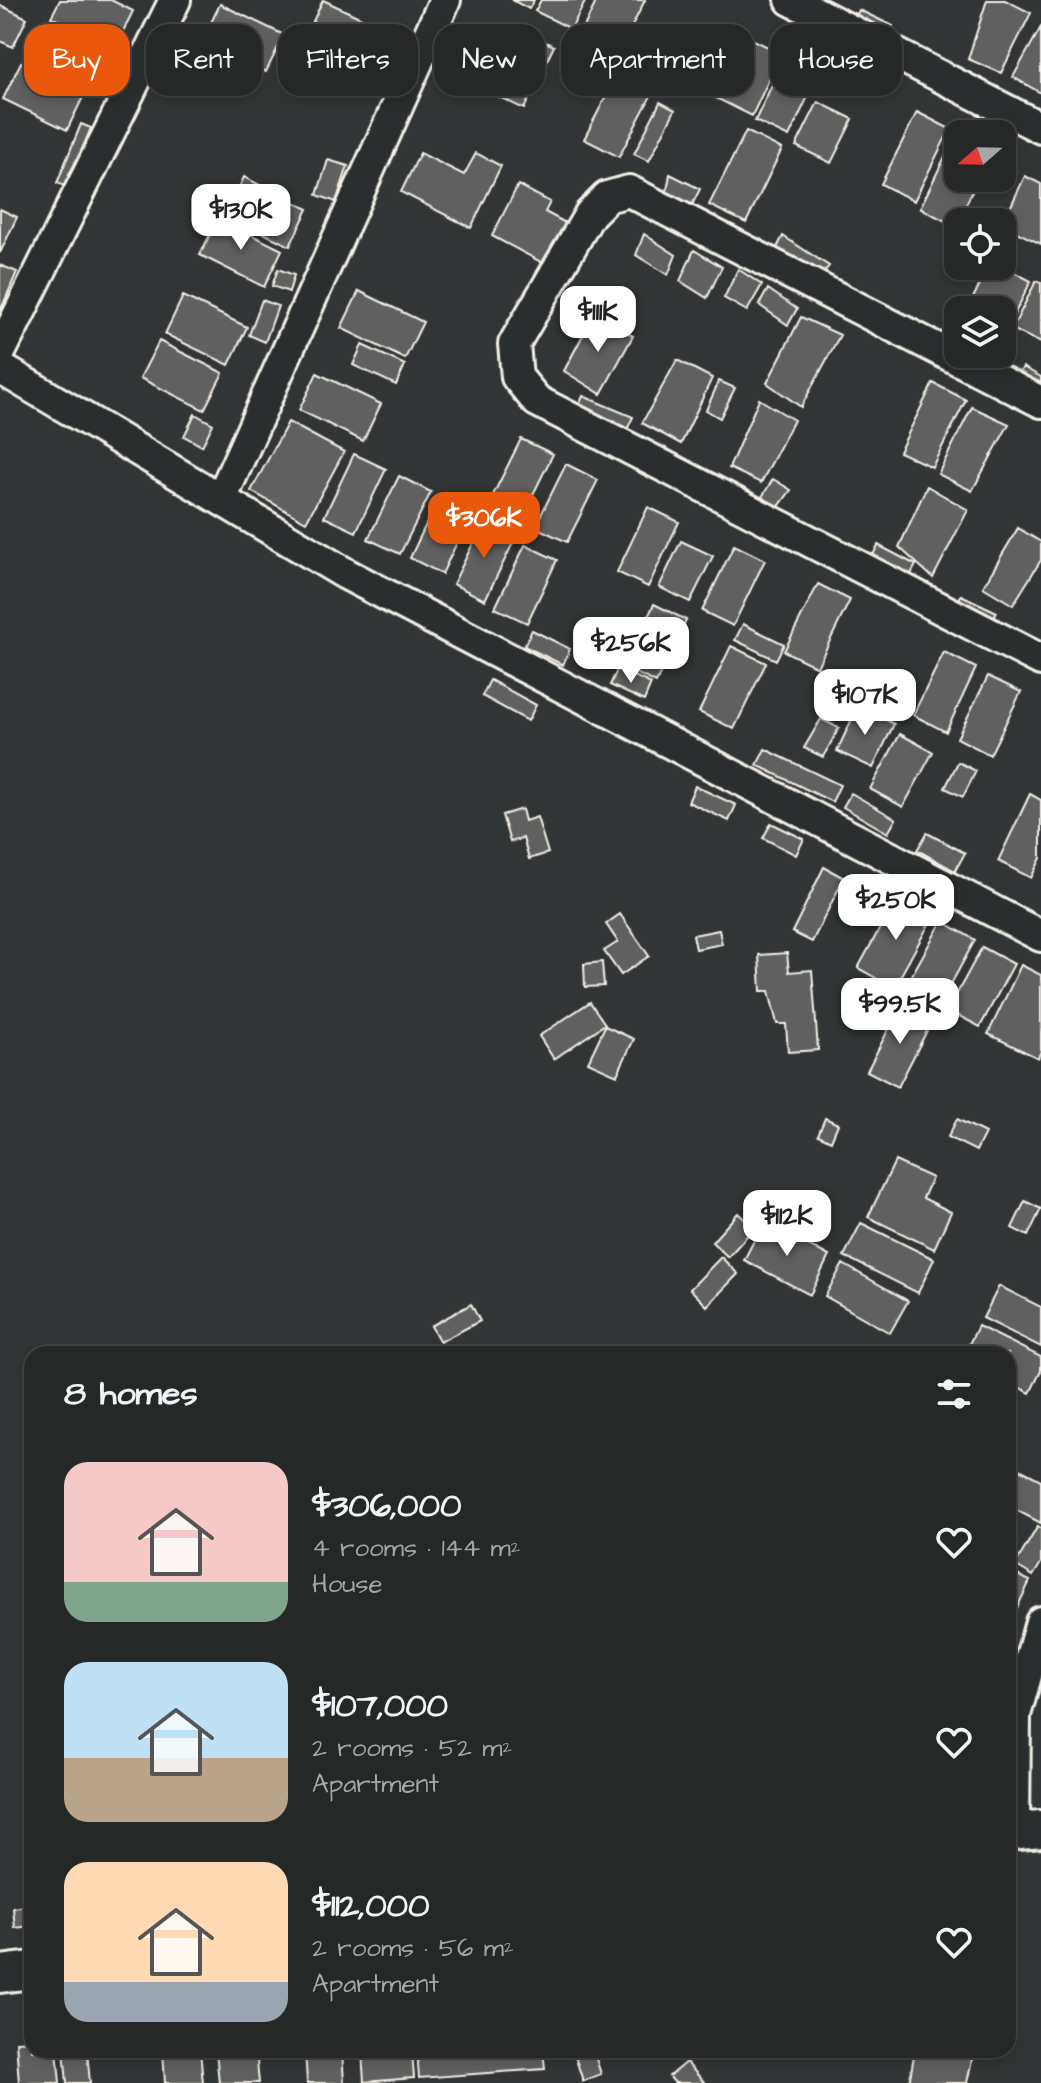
<!DOCTYPE html>
<html lang="en">
<head>
<meta charset="utf-8">
<style>
	:root { --surface:#262828; --page:#323434; --text:#f1f3f6; --muted:#a4a6a8; --line:#424445; --accent:#ea580c }
	body { margin:0; font-family:"Architects Daughter",sans-serif; background:var(--page); color:var(--text); height:100vh; display:flex; flex-direction:column; font-size:30px; white-space:nowrap }
	* { box-sizing:border-box; margin:0 }
	p { font-size:26px; color:var(--muted) }
	.icon { flex:none; width:44px; height:44px; fill:none; stroke:currentColor; stroke-width:2; stroke-linecap:round; stroke-linejoin:round }
	.map { position:relative; flex:1; overflow:hidden }
	.sheet { position:absolute; left:24px; top:1346px; width:992px; height:712px; display:flex; flex-direction:column; background:var(--surface); border-radius:24px; box-shadow:0 4px 12px #0003,0 0 0 2px var(--line) }
	.sheet>* { flex:none }
	.guide { position:absolute; left:24px; top:24px; width:994px; height:72px; display:flex; gap:16px }
	.needle { width:52px; rotate:250deg }
	.tools { position:absolute; left:944px; top:120px; display:grid; gap:16px }
	.tools a { display:grid; place-items:center; width:72px; height:72px; border-radius:16px; background:var(--surface); box-shadow:0 4px 12px #0003,0 0 0 2px var(--line); font-size:40px }
	.price { position:absolute; translate:-50% -68px; padding:0 18px; border-radius:16px; background:#fff; color:#222; font-size:26px; line-height:52px; filter:drop-shadow(0 2px 4px #0008) }
	.price::after { content:''; position:absolute; left:50%; top:48px; width:24px; height:18px; margin-left:-12px; background:inherit; clip-path:polygon(0 0,100% 0,50% 100%) }
	.price.selected { background:var(--accent); color:#fff }
	ul { padding:0; list-style:none }
	li { display:flex; align-items:center; gap:24px; height:200px; padding:0 40px }
	li span { display:grid; place-items:center; flex:none; width:224px; height:160px; border-radius:24px; color:#555 }
	li>.icon { margin-inline-start:auto }
	span .icon { width:96px; height:96px; fill:#fffc; stroke-width:1 }
	li b { font-size:34px }
	h2 { display:flex; justify-content:space-between; align-items:center; height:96px; padding:0 40px; font-size:34px }
	.tag { padding:0 28px; border-radius:24px; background:var(--surface); box-shadow:0 4px 12px #0003,0 0 0 2px var(--line); font-size:28px; line-height:72px }
	.tag.selected { background:var(--accent); color:#fff }
	.map>svg:first-child { display:block }
</style>
</head>
<body>
<div class="map">
<svg width="1041" height="2083" viewBox="0 0 1041 2083">
	<rect width="100%" height="100%" fill="#323535"/>
	<filter id="ink" filterUnits="userSpaceOnUse"><feTurbulence type="fractalNoise" baseFrequency=".0125" numOctaves="2"/><feDisplacementMap in="SourceGraphic" scale="16" xChannelSelector="R" yChannelSelector="G"/><feConvolveMatrix kernelMatrix="1 2 1 2 8 2 1 2 1" color-interpolation-filters="sRGB"/></filter>
	<g filter="url(#ink)">
		<path fill="#5f605f" stroke="#f4f1e8" stroke-width="2" d="M60,0H111L133,11L115,48L51,17Z
			M323,0L387,30L370,67L306,36Z
			M512,0H534L529,9Z
			M541,0H586L571,29L535,11Z
			M597,0H645L619,53L581,33Z
			M987,0H1005L1031,13L1001,73L968,59Z
			M220,4L284,35L266,72L202,41Z
			M0,5L27,18L13,47L0,41Z
			M859,10L893,26L885,44L851,27Z
			M46,20L84,43L77,56L39,33Z
			M491,26L511,36L486,88L469,72Z
			M1041,27V93L1013,77Z
			M521,30L554,46L524,109L491,93Z
			M745,36L781,53L752,116L716,98Z
			M785,57L819,73L789,137L755,121Z
			M21,62L85,93L67,130L3,99Z
			M618,73L653,92L619,157L584,139Z
			M660,102L675,110L649,161L634,154Z
			M818,102L853,119L831,163L796,146Z
			M917,112L950,129L914,201L881,184Z
			M81,124L91,128L67,187L57,183Z
			M746,131L782,149L746,223L709,205Z
			M951,144L958,147V178H979L955,226L920,208Z
			M420,153L464,175L476,153L501,166L471,228L401,192Z
			M328,160L348,166L336,202L317,195Z
			M670,174L700,189L690,209L666,196Z
			M1025,176L1041,184V244L1002,225Z
			M244,177L308,209L290,246L226,215Z
			M518,185L550,202L545,212L575,228L554,269L492,236Z
			M0,209L17,217L0,253Z
			M218,218L282,250L264,287L200,255Z
			M644,234L676,255L668,275L636,255Z
			M783,236L829,266L819,279L775,252Z
			M694,250L722,267L707,298L680,281Z
			M0,265L17,272L0,312Z
			M989,266H1002L1031,281L1002,339V310H967Z
			M278,269L294,275L289,292L272,286Z
			M738,269L762,285L747,311L724,298Z
			M1036,281L1041,283V343L1012,329Z
			M768,289L797,309L788,325L759,305Z
			M359,291L423,322L405,359L341,328Z
			M183,296L247,327L229,365L165,334Z
			M262,300L278,306L265,342L249,335Z
			M594,314L633,336L601,394L564,371Z
			M801,317L840,335L801,407L767,383Z
			M159,341L223,373L204,410L140,378Z
			M362,345L405,365L396,385L353,365Z
			M677,360L712,378L681,444L642,423Z
			M1023,367L1041,377V395L1015,381Z
			M317,373L381,404L363,441L299,410Z
			M719,381L735,388L720,418L706,410Z
			M933,383L966,400L932,467L899,452Z
			M583,396L633,417L624,436L575,415Z
			M759,399L794,420L761,483L729,468Z
			M972,407L1009,424L972,491L938,474Z
			M195,414L213,424L202,446L184,436Z
			M288,422L344,452L306,522L251,491Z
			M521,439L553,454L522,517L490,501Z
			M354,454L386,469L356,532L324,517Z
			M566,464L598,480L567,542L535,527Z
			M399,476L431,492L400,554L368,539Z
			M773,479L791,490L777,509L760,500Z
			M927,486L968,510L933,578L899,547Z
			M440,495L472,511L442,574L410,558Z
			M648,507L679,522L648,587L617,572Z
			M484,521L516,537L485,600L453,584Z
			M1018,528L1041,542V560L1013,605L983,587Z
			M681,541L713,556L690,602L659,587Z
			M525,545L557,560L527,623L495,608Z
			M734,545L765,560L733,626L702,611Z
			M878,545L916,565L906,583L869,563Z
			M818,584L850,600L817,667L784,651Z
			M961,595L997,612L989,629L953,612Z
			M654,604L686,620L656,683L624,667Z
			M743,624L784,644L776,660L735,640Z
			M532,630L570,649L563,665L524,646Z
			M731,646L766,663L734,729L699,712Z
			M944,652L976,668L946,732L913,715Z
			M618,668L651,684L644,701L610,685Z
			M988,676L1021,692L990,755L957,738Z
			M490,680L536,705L528,721L482,696Z
			M858,706L894,724L873,768L837,751Z
			M821,719L839,728L823,757L804,748Z
			M900,734L933,752L903,807L870,789Z
			M765,749L840,785L832,802L757,765Z
			M958,762L976,771L963,797L945,788Z
			M695,786L736,805L729,821L688,802Z
			M851,793L896,819L888,833L843,807Z
			M1030,794L1041,800V858L1031,878L998,861Z
			M522,809L525,821L537,817L548,853L529,859L523,838L510,842L502,815Z
			M771,823L804,839L796,855L763,838Z
			M927,833L965,853L955,871L917,850Z
			M824,867L844,878L812,942L792,932Z
			M860,877L894,894L877,925L844,908Z
			M898,895L934,915L894,988L858,968Z
			M620,914L649,956L621,975L604,951L618,942L606,924Z
			M942,921L975,940L938,1008L904,989Z
			M719,930L722,944L696,949L693,935Z
			M982,947L1014,964L980,1027L948,1010Z
			M787,953L789,972L812,970L818,1050L788,1052L786,1024H777L769,991H761L759,955Z
			M602,962L604,986L585,987L584,964Z
			M1021,965L1041,975V1051L1038,1058L988,1034Z
			M590,1002L605,1024L554,1059L539,1036Z
			M901,1005L932,1021L898,1087L867,1071Z
			M605,1026L634,1039L617,1075L588,1062Z
			M825,1118L838,1124L831,1141L818,1135Z
			M957,1119L985,1133L976,1151L948,1137Z
			M895,1161L932,1178L923,1198L951,1212L934,1249L868,1217Z
			M1025,1201L1041,1209L1028,1236L1012,1228Z
			M738,1213L754,1228L728,1257L712,1242Z
			M764,1221L829,1256L810,1295L744,1260Z
			M861,1223L934,1259L918,1293L844,1256Z
			M721,1257L738,1274L707,1306L690,1289Z
			M843,1264L908,1301L890,1333L825,1296Z
			M999,1286L1041,1307V1347L983,1318Z
			M471,1304L480,1321L440,1342L431,1326Z
			M978,1326L1041,1357V1371L1030,1393L1008,1382V1354H964Z
			M1008,1463L1041,1480V1523L1008,1506Z
			M1038,1526L1041,1528V1563L1033,1576L1015,1565Z
			M1015,1574L1030,1581L1017,1608L1008,1604V1589Z
			M32,1905V1926L15,1928L13,1908Z
			M32,2040V2050H57L60,2083H19L16,2041Z
			M64,2050H87L90,2083H67Z
			M163,2050H200L203,2083H165Z
			M216,2050H256L259,2083H219Z
			M305,2050H342L344,2083H307Z
			M412,2050L414,2078L364,2082L362,2052Z
			M417,2050H543L545,2069L419,2078Z
			M573,2050H593L601,2074L583,2081Z
			M915,2050H974L967,2083H909Z
			M686,2062L705,2083H675L669,2076Z"/>
		<g fill="none" stroke-linecap="round" stroke-linejoin="round">
			<defs>
				<path id="minor" d="M791,0L1041,128
					M0,352L175,0
					M0,368L346,574L1041,936
					M1041,402L629,191L607,197L590,214L514,344L517,377L537,401L1041,660
					M221,499L445,0
					M1014,1831L1015,1715L1041,1622"/>
				<path id="tertiary" d="M1008,1832L1041,1829
					M0,1974L32,1970"/>
			</defs>
			<use href="#minor" stroke="#f4f1e8" stroke-width="36"/>
			<use href="#tertiary" stroke="#f4f1e8" stroke-width="42"/>
			<use href="#minor" stroke="#2a2d2e" stroke-width="30"/>
			<use href="#tertiary" stroke="#2a2d2e" stroke-width="36"/>
		</g>
	</g>
</svg>
<div class="tools">
<a><svg class="needle" viewBox="-14 -14 28 28"><path d="M0-13l5 13h-10z" fill="#e53935"/><path d="M0 13l5-13h-10z" fill="#a4a6a8"/></svg></a>
<a><svg class="icon" aria-label="locate" viewBox="0 0 24 24"><circle cx="12" cy="12" r="6"/><path d="M12 2v4M12 18v4M2 12h4M18 12h4"/></svg></a>
<a><svg class="icon" aria-label="layers" viewBox="0 0 24 24"><path d="M12 4l9 5-9 5-9-5zM3 14l9 5 9-5"/></svg></a>
</div>
<b class="price" style="left:241px;top:252px">$130K</b>
<b class="price" style="left:598px;top:354px">$111K</b>
<b class="price selected" style="left:484px;top:560px">$306K</b>
<b class="price" style="left:631px;top:685px">$256K</b>
<b class="price" style="left:865px;top:737px">$107K</b>
<b class="price" style="left:896px;top:942px">$250K</b>
<b class="price" style="left:900px;top:1046px">$99.5K</b>
<b class="price" style="left:787px;top:1258px">$112K</b>
<div class="guide">
<a class="tag selected">Buy</a>
<a class="tag">Rent</a>
<a class="tag">Filters</a>
<a class="tag">New</a>
<a class="tag">Apartment</a>
<a class="tag">House</a>
</div>
<section class="sheet">
<h2>8 homes<svg class="icon" aria-label="filters" viewBox="0 0 24 24"><path d="M4 7h16M4 17h16"/><circle cx="9" cy="7" r="2"/><circle cx="15" cy="17" r="2"/></svg></h2>
<ul>
<li><span style="background:linear-gradient(#f6c9c9 75%,#7fa58c 0)"><svg class="icon" aria-label="home" viewBox="0 0 24 24"><path d="M3 11l9-7 9 7M6 9v11h12V9"/></svg></span><div><b>$306,000</b><p>4 rooms · 144 m²</p><p>House</p></div><svg class="icon" aria-label="heart" viewBox="0 0 24 24"><path d="M12 20l-8-8c-3-5 5-10 8-4 3-6 11-1 8 4z"/></svg></li>
<li><span style="background:linear-gradient(#bfe0f5 60%,#b9a48a 0)"><svg class="icon" aria-label="home" viewBox="0 0 24 24"><path d="M3 11l9-7 9 7M6 9v11h12V9"/></svg></span><div><b>$107,000</b><p>2 rooms · 52 m²</p><p>Apartment</p></div><svg class="icon" aria-label="heart" viewBox="0 0 24 24"><path d="M12 20l-8-8c-3-5 5-10 8-4 3-6 11-1 8 4z"/></svg></li>
<li><span style="background:linear-gradient(#ffd9b3 75%,#9aa5b1 0)"><svg class="icon" aria-label="home" viewBox="0 0 24 24"><path d="M3 11l9-7 9 7M6 9v11h12V9"/></svg></span><div><b>$112,000</b><p>2 rooms · 56 m²</p><p>Apartment</p></div><svg class="icon" aria-label="heart" viewBox="0 0 24 24"><path d="M12 20l-8-8c-3-5 5-10 8-4 3-6 11-1 8 4z"/></svg></li>
</ul>
</section>
</div>
</body>
</html>
